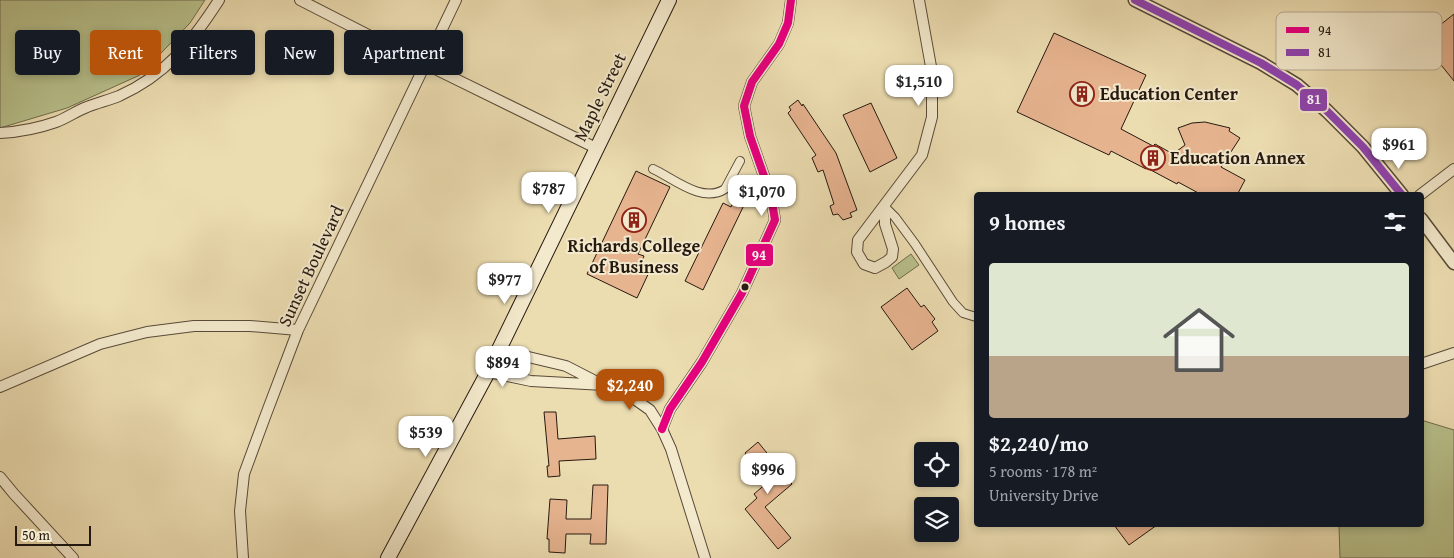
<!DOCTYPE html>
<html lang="en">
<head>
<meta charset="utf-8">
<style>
	:root { --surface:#171b24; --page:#242831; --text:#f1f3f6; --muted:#9ea1a6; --line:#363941; --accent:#b45309 }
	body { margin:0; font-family:"Gentium Book Plus",serif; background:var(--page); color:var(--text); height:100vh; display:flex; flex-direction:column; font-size:19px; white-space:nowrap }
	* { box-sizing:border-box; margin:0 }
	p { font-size:16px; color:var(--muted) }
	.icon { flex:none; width:28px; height:28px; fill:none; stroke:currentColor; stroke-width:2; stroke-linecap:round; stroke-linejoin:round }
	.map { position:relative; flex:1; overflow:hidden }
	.sheet { position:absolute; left:974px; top:192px; width:450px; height:335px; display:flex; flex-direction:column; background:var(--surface); border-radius:5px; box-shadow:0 2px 8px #0003 }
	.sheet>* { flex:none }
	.banner { position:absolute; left:15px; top:30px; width:475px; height:45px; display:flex; gap:10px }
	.fabs { position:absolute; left:914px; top:442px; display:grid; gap:10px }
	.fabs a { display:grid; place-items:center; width:45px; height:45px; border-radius:5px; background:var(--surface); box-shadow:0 2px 8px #0003; font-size:25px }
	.scale { position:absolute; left:15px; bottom:12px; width:76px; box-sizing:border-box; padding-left:5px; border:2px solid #261910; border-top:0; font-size:14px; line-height:18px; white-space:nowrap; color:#261910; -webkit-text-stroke:4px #f3e9cc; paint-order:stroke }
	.price { position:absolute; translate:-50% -42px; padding:0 11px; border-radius:10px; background:#fff; color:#222; font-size:16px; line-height:32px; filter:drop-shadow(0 1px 2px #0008) }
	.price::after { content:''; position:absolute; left:50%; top:30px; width:15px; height:11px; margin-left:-8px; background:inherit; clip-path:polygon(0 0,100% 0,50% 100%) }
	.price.selected { background:var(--accent); color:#fff }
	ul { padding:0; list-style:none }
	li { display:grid; align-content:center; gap:10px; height:265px; padding:0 15px }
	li+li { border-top:1px solid var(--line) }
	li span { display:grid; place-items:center; height:155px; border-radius:5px; color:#555 }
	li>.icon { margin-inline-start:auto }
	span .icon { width:90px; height:90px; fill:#fffc; stroke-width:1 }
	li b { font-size:21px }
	h2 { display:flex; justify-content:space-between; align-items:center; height:60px; padding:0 15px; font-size:21px }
	.chip { padding:0 18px; border-radius:5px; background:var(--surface); box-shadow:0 2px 8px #0003; font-size:18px; line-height:45px }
	.chip.selected { background:var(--accent); color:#fff }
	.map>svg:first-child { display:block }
</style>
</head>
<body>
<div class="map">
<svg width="1454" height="558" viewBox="0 0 1454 558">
	<rect width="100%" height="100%" fill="#ecddb1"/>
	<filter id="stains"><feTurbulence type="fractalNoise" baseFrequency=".004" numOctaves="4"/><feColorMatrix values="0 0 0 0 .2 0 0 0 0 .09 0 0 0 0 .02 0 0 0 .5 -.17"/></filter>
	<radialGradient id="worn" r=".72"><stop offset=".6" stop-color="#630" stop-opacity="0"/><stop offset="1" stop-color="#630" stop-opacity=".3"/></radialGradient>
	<path fill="#b8c18c" stroke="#6f6d4e" d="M0,0H205L190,23L140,75L67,108L0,128Z
		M911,254L919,265L899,279L892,268Z
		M1421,420L1454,430V558H1340L1339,525H1421Z"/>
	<path fill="#e7b490" stroke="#261910" d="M1454,14V81L1421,40Z
		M1054,33L1146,75L1121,129L1153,146L1155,144L1173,154L1185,145L1178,128L1192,123L1205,122L1230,128L1229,131L1240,138L1221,167L1245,180L1237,195H1202L1178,182L1177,184L1147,168L1146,169L1111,151L1109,155L1017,112Z
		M798,100L802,106L803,104L836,153L857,210L850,213L852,217L843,220L838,214L833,215L830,206L834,204L823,170L818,172L812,158L816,155L788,113L791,110L789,107Z
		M871,103L897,158L870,172L843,115Z
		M636,171L670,187L638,254L644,256L641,263L651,268L637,298L587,274Z
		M736,196L746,201L703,290L685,281L723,203L731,207Z
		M907,288L921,307L924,305L935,319L932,322L938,331L912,350L881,307Z
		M544,412H556L558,439L595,436L596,459L559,461L560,476L548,477L547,466H549Z
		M758,442L792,484L765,507L791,538L778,549L745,509L757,498L754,494L768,482L745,453Z
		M593,485H608L606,544H590L591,534H566L565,553L549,552V539H547L550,499L567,500L566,519H591Z
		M1114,525H1157L1129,545Z"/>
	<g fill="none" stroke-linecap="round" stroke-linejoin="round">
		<defs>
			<path id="pedestrian" d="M653,169C673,178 702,204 725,189L740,161
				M885,207L895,217L915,244L953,302L963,313L976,317"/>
			<path id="minor" d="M300,0L425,64L596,148
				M0,133C18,132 39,128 56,122C67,118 76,111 87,107C97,103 109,100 119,96C166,75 192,42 219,0
				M1420,195L1454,169
				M885,207V224L893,249L892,257L886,262L875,268L864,264L857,252L858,240L922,155L932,117V72L919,0
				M499,350L566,366L599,383
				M1421,364L1454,353
				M488,372L531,381L604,385L633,398L650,410L662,429L671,449L705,558
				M0,387L100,344L147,332L194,326H250L298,330
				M662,429L670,409L702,362L742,293L775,220L771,196L750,136L744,106L752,82L779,44L788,23L791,0
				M0,477L14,494L73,558
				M243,558L240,511L244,474L265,417L298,330L456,0"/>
			<path id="tertiary" d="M1135,0L1261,63L1297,85L1327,111L1363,147L1402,195
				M1421,219L1454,263"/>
			<path id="secondary" d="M388,558L488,372L669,0"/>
		</defs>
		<use href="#pedestrian" stroke="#584a38" stroke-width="10"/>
		<use href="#minor" stroke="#584a38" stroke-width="12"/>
		<use href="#tertiary" stroke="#584a38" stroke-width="15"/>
		<use href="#secondary" stroke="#261910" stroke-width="16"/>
		<use href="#pedestrian" stroke="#f3e9cc" stroke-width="8"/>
		<use href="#minor" stroke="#f3e9cc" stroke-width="10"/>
		<use href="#tertiary" stroke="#f3e9cc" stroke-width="12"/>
		<use href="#secondary" stroke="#f3e9cc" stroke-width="14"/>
		<defs>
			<path id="bus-1" d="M662,429L670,409L702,362L742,293L775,220L771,196L750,136L744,106L752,82L779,44L788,23L791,0"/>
			<path id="bus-2" d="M1135,0L1261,63L1297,85L1327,111L1363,147L1402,195"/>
		</defs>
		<use href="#bus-1" stroke="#f3e9cc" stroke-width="11"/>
		<use href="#bus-2" stroke="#f3e9cc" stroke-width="11"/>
		<use href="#bus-1" stroke="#e5007d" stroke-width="8"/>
		<use href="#bus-2" stroke="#8e44ad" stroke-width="8"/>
	</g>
	<defs>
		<symbol id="building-ring" viewBox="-11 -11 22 22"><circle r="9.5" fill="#f3e9cc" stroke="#8f2418" stroke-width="1.5"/><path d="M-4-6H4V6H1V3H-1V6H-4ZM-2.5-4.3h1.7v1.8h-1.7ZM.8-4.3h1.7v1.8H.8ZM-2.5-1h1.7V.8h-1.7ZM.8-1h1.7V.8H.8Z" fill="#8f2418"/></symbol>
	</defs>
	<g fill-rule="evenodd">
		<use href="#building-ring" x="1068" y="80" width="28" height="28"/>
		<use href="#building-ring" x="1139" y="144" width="28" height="28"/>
		<use href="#building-ring" x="620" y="206" width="28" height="28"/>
	</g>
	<circle fill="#261910" stroke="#f3e9cc" stroke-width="2" cx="745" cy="287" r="4.5"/>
	<g text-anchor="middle" stroke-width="4" stroke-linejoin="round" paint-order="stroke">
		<g font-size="18" font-weight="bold" fill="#261910" stroke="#f3e9cc" text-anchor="start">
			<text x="1100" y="100">Education Center</text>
			<text x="1170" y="164">Education Annex</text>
			<text x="634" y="252" text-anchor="middle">Richards College<tspan x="634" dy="21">of Business</tspan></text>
		</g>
		<g font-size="18" fill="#261910" stroke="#f3e9cc">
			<text transform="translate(600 97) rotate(-64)" y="6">Maple Street</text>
			<text transform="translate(311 266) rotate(-65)" y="6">Sunset Boulevard</text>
		</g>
	</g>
	<rect x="1276" y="12" width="166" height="58" rx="8" fill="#f3e9cc" stroke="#b6ab94" stroke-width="1"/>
	<rect x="1286" y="27" width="23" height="6" fill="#e5007d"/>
	<rect x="1286" y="49" width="23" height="7" fill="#8e44ad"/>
	<g font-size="14" fill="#261910">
		<text x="1318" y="35">94</text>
		<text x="1318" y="57">81</text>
	</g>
	<g stroke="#f3e9cc" stroke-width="2">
		<rect x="1299" y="88" width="29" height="24" rx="5" fill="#8e44ad"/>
		<rect x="745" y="243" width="29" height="24" rx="5" fill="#e5007d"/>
	</g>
	<g font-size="14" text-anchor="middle" font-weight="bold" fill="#fff">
		<text x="1314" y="104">81</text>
		<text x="759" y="260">94</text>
	</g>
	<rect width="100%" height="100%" filter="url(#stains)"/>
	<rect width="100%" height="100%" fill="url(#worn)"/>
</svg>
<div class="fabs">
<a><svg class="icon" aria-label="locate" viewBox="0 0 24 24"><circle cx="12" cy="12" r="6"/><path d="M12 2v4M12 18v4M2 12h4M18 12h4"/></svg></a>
<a><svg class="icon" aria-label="layers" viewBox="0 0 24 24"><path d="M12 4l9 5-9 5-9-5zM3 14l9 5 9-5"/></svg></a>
</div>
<div class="scale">50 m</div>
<b class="price" style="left:919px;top:107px">$1,510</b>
<b class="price" style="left:1399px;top:170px">$961</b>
<b class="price" style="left:549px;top:214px">$787</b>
<b class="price" style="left:762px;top:217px">$1,070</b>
<b class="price" style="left:505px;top:305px">$977</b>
<b class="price" style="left:503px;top:388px">$894</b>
<b class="price selected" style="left:630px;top:411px">$2,240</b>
<b class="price" style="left:426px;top:458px">$539</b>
<b class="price" style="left:768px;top:495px">$996</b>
<div class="banner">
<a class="chip">Buy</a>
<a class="chip selected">Rent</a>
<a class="chip">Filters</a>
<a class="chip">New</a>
<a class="chip">Apartment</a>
</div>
<section class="sheet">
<h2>9 homes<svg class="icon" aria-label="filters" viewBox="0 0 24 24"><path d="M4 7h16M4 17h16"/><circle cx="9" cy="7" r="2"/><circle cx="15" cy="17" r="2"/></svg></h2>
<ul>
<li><span style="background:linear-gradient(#dfe7d0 60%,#b9a48a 0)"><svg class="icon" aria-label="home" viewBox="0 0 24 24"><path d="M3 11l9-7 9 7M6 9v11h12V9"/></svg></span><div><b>$2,240/mo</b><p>5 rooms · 178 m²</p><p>University Drive</p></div></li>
</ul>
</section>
</div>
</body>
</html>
